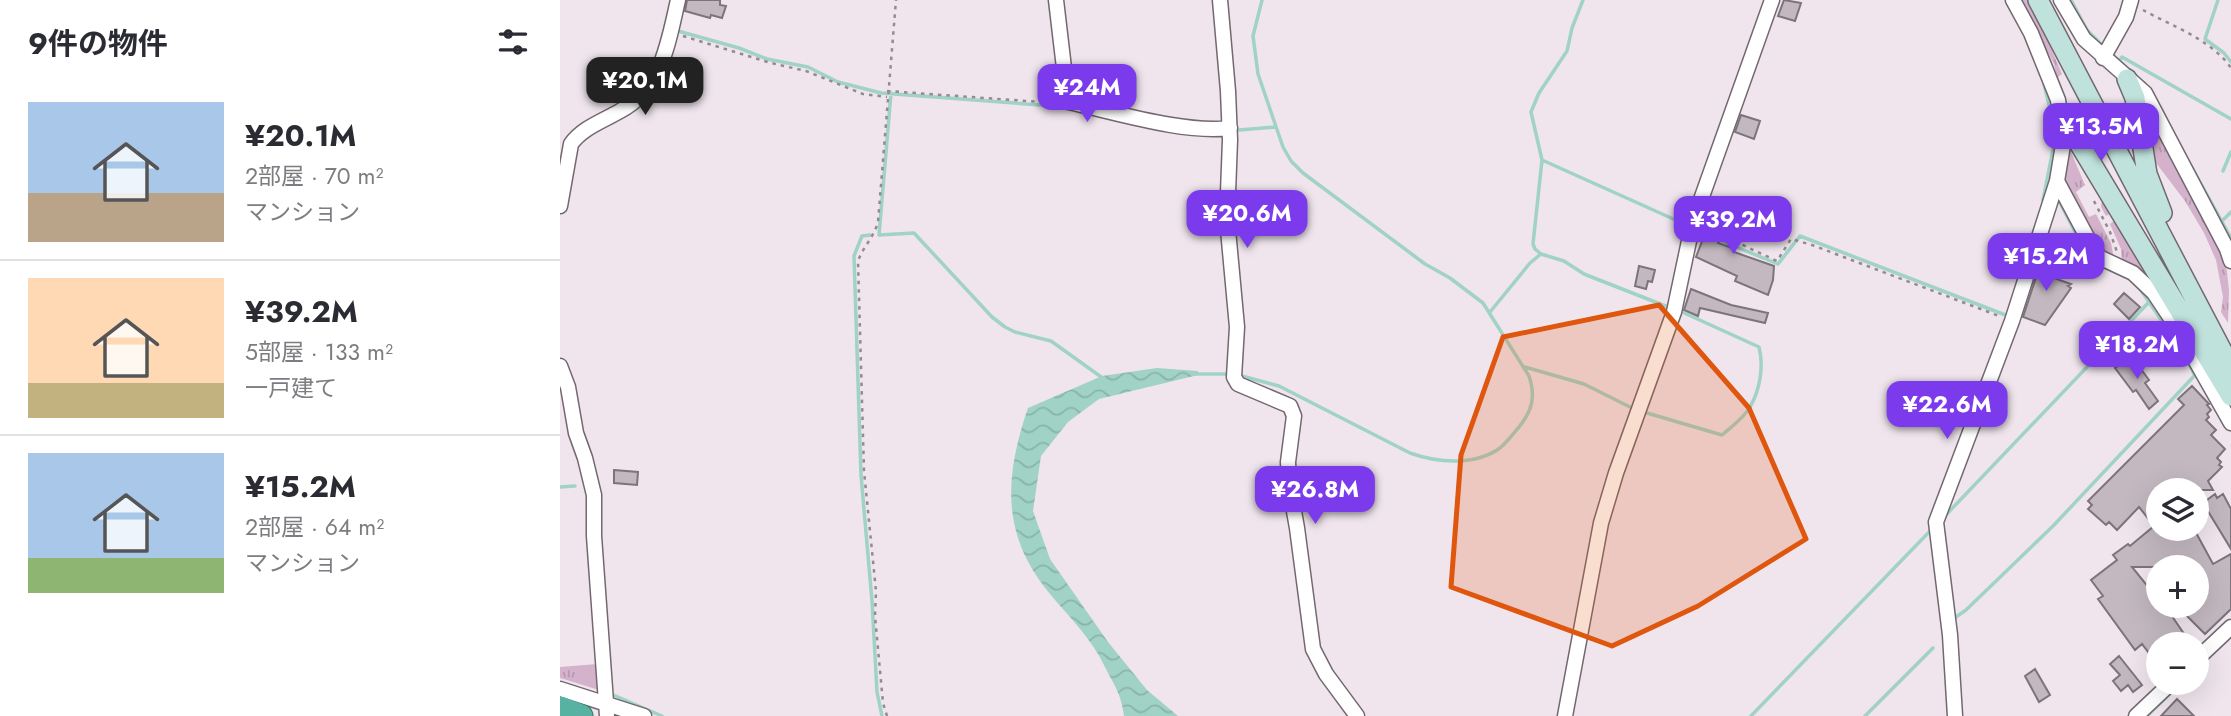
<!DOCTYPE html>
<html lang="ja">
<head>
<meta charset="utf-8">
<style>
	:root { --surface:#fff; --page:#f2f2f3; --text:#2b2b33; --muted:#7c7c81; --line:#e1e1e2; --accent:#7c3aed }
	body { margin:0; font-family:Jost,"Noto Sans JP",sans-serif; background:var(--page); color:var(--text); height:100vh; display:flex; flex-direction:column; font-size:26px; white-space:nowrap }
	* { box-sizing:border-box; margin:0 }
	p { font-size:23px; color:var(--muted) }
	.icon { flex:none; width:38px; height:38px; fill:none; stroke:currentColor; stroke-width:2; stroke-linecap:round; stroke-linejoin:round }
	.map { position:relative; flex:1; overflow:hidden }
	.details { display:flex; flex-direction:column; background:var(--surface); width:560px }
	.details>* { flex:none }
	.tools { position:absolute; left:1586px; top:478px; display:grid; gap:14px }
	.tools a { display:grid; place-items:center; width:63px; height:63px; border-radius:50%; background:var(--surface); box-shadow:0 7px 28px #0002; font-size:35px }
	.price { position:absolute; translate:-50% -60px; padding:0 16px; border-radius:14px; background:var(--accent); color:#fff; font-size:23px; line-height:46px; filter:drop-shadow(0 2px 4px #0008) }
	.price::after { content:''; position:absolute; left:50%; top:42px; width:21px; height:16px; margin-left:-10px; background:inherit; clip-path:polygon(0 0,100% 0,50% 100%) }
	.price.current { background:#222; color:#fff }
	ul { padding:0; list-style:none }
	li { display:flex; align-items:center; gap:21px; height:175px; padding:0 28px }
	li+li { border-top:2px solid var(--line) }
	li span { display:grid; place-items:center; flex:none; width:196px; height:140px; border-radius:0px; color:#555 }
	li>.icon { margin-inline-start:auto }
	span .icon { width:84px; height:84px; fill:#fffc; stroke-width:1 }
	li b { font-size:30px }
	h2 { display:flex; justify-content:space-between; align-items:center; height:84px; padding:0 28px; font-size:30px }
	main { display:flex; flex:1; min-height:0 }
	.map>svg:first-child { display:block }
</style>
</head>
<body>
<main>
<section class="details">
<h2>9件の物件<svg class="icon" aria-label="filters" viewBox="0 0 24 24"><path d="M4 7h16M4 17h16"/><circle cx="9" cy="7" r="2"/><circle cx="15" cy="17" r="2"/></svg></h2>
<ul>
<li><span style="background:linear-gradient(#a9c7e8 65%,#b9a48a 0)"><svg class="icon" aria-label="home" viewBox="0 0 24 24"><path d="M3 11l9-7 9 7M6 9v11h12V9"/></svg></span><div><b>¥20.1M</b><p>2部屋 · 70 m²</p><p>マンション</p></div></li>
<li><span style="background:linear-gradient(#ffd9b3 75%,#c2b280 0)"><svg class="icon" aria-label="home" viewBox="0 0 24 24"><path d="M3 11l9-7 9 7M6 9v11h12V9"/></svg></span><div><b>¥39.2M</b><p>5部屋 · 133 m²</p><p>一戸建て</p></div></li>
<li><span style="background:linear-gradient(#a9c7e8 75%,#8fb573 0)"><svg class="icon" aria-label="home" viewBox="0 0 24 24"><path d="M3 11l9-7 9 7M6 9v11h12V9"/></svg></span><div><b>¥15.2M</b><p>2部屋 · 64 m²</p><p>マンション</p></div></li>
</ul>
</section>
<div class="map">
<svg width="1671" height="716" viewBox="0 0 1671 716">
	<defs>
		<pattern id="grass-tufts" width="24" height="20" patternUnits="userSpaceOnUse" patternTransform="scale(1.75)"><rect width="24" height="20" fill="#d4b2cb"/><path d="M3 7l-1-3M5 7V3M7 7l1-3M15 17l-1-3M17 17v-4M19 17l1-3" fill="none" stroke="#b699ae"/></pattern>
		<pattern id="water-waves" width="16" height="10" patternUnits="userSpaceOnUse" patternTransform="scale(1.75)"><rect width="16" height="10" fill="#a0d2c6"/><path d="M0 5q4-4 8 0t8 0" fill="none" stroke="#8ab4aa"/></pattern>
	</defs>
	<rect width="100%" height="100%" fill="#f0e5ed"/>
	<path fill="url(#grass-tufts)" d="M1460,0H1467L1488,41L1502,74L1497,78L1494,64Z
		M1588,108L1659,245L1666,264L1669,290L1668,323L1661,312L1663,297L1656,260L1644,233L1625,201L1593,159L1583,111Z
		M1508,151L1511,152L1525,185L1516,192L1529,217L1536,214L1551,243L1554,259L1539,249L1507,190L1504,174Z
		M1543,196L1597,287L1579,268L1562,262L1561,249L1550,224L1555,220L1551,213L1546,216L1541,207Z
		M37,664L39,690L0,678V667Z"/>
	<path fill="url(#water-waves)" d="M597,368L638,371V375L539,399L508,422L481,456L473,511L490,559L548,642L587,690L618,716H564C561,693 555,687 545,667C532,639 510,618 490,594C441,535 444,478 468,408L542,376Z"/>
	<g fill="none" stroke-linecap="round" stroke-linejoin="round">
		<path stroke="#a0d2c6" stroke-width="3.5" d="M1511,0L1527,30L1543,46
			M1658,0L1645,39L1664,53L1671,62
			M118,31L179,48L207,59L248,67L278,82L321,93L507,107
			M1552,54L1585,84
			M1559,61L1562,57L1671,119
			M1484,84L1496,134L1483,200H1486
			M331,93L319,235L354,233L432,317L445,327L455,332L491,341L544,379
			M679,130L716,127
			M982,160L1120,222
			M1631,166L1671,238
			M1663,171L1671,152
			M1496,200L1498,199L1524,249L1534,263L1566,277
			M1661,222L1671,212
			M310,235L302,236L294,256L301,475L312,601L317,692L322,716
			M1157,239L1218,264L1240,236L1448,316
			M981,254L975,249L973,244L982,160L971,112L979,93L1007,51L1012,28L1023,0
			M1578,286L1619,346
			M930,312L970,263L981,254L1004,261L1024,274L1108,307
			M1627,359L1635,376
			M965,367L1024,384L1070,407
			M636,374H671
			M678,375L719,386L850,453C878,463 915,466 940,448C947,442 953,434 959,427C972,411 976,397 969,376L923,303L890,278L865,264L743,173L731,161L723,147L698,74L693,36L702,0
			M1087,413L1162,435C1171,427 1184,418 1190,407C1200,390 1204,366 1199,347L1122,312
			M0,487L15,486
			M1383,518L1589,302
			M1393,619L1406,610L1493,526L1636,374
			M51,694L102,716
			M1191,716L1372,529
			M1305,716L1373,648
			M1587,716L1622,682"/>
	</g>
	<path fill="#c3b8c0" stroke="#7d737a" stroke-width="2" d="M127,0H160V5L166,6L162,18L151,15L150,18L125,11Z
		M1224,0L1241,3L1235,21L1218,16Z
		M1181,115L1200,121L1194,139L1175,132Z
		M1156,205L1173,212L1158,243L1175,249L1174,252L1214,266L1213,280L1208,295L1175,281L1177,276L1136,257Z
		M1487,244L1495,247L1485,275L1511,284L1508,286L1511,288L1485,325L1463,317Z
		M1079,266L1095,270L1092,282L1088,281L1086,289L1075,286Z
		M1131,289L1171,305L1208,313L1205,323L1140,308L1138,316L1124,310Z
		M1564,293L1580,307L1569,319L1554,304Z
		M1571,356L1589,380L1585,383L1598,401L1589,409L1576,390L1573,392L1555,368Z
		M1632,386L1649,404L1647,405L1651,410L1647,414L1649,417L1646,420L1656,430L1651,435L1665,449L1657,458L1661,462L1659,465L1662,467L1648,481L1653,490H1598V528L1634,529L1653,564L1671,554V609L1645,634L1617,606H1636V567H1572L1598,599V606H1605L1631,644H1598V665L1582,644L1575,650L1538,599L1543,596L1531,580L1557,560L1553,555L1568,544L1570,546L1594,526L1579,507L1557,530L1549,522L1546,525L1528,509L1532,505L1528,501L1624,405L1618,399Z
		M54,470L78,472L77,485L54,483Z
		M1655,494L1657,498L1663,494L1671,509V549L1643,503Z
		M1559,656L1582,685L1573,692L1568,685L1561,691L1553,681L1560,675L1550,664Z
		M1475,669L1490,695L1479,702L1465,676Z
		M1617,699L1634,716H1601Z"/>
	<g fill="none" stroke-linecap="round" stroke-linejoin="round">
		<defs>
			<path id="minor" d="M496,0L508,102C555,112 624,134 670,128
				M660,0L668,91L670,140L667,219L677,327L674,377L678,384L730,406L734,416L728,462L729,483L737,528L753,649L766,674L797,716
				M1501,0L1524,39L1585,93L1667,249L1671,261
				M1543,58L1566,17L1571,0
				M1497,181L1535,252L1541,258L1573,273L1594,293L1616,326L1671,423
				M0,206L11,144C22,128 43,121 60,111C102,89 108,43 118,0
				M0,366L8,387L16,433L25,458L34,495V536L47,716
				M1636,660L1671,627
				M0,689L84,716
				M1005,716L1041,523L1056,473L1114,312L1133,222L1212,0
				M1395,716L1390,635L1376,522L1452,321L1497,181L1504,139L1498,100L1471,33L1453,0
				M1576,716L1612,682"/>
			<path id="secondary" d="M1478,0L1671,368
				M1567,79L1575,98L1587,174L1602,213
				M1501,113L1671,396"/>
			<path id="trunk" d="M0,708L21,716"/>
		</defs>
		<use href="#minor" stroke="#72686f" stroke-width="17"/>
		<use href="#secondary" stroke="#72686f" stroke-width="22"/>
		<use href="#trunk" stroke="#2d7469" stroke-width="25"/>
		<path stroke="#938b91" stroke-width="2.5" stroke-dasharray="3.5 5" stroke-linecap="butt" d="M1583,10C1612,26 1652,40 1671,68
			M123,36L211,63L246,71L303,94L327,97
			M327,91L495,103
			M1534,201L1550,232L1557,252
			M1144,227L1217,261L1231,239L1252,245L1439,316
			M327,716L323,703L315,616L316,591L304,471L298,261C303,247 314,237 318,222L336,0"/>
		<use href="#minor" stroke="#fff" stroke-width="14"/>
		<use href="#secondary" stroke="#c0e2dc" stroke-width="19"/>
		<use href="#trunk" stroke="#57b2a2" stroke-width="23"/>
	</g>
	<path fill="#df560e" fill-opacity="0.2" stroke="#df560e" stroke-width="5" stroke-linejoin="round" d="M1099,305L1189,408L1246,539L1138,606L1052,646L891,587L901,455L943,337Z"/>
</svg>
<div class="tools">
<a><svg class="icon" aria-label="layers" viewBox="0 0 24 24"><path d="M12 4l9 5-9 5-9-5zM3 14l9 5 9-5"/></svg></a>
<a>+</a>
<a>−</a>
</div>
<b class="price current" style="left:85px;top:117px">¥20.1M</b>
<b class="price" style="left:527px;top:124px">¥24M</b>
<b class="price" style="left:1541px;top:163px">¥13.5M</b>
<b class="price" style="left:687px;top:250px">¥20.6M</b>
<b class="price" style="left:1173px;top:256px">¥39.2M</b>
<b class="price" style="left:1486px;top:293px">¥15.2M</b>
<b class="price" style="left:1577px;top:381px">¥18.2M</b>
<b class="price" style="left:1387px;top:441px">¥22.6M</b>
<b class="price" style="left:755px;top:526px">¥26.8M</b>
</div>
</main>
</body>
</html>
